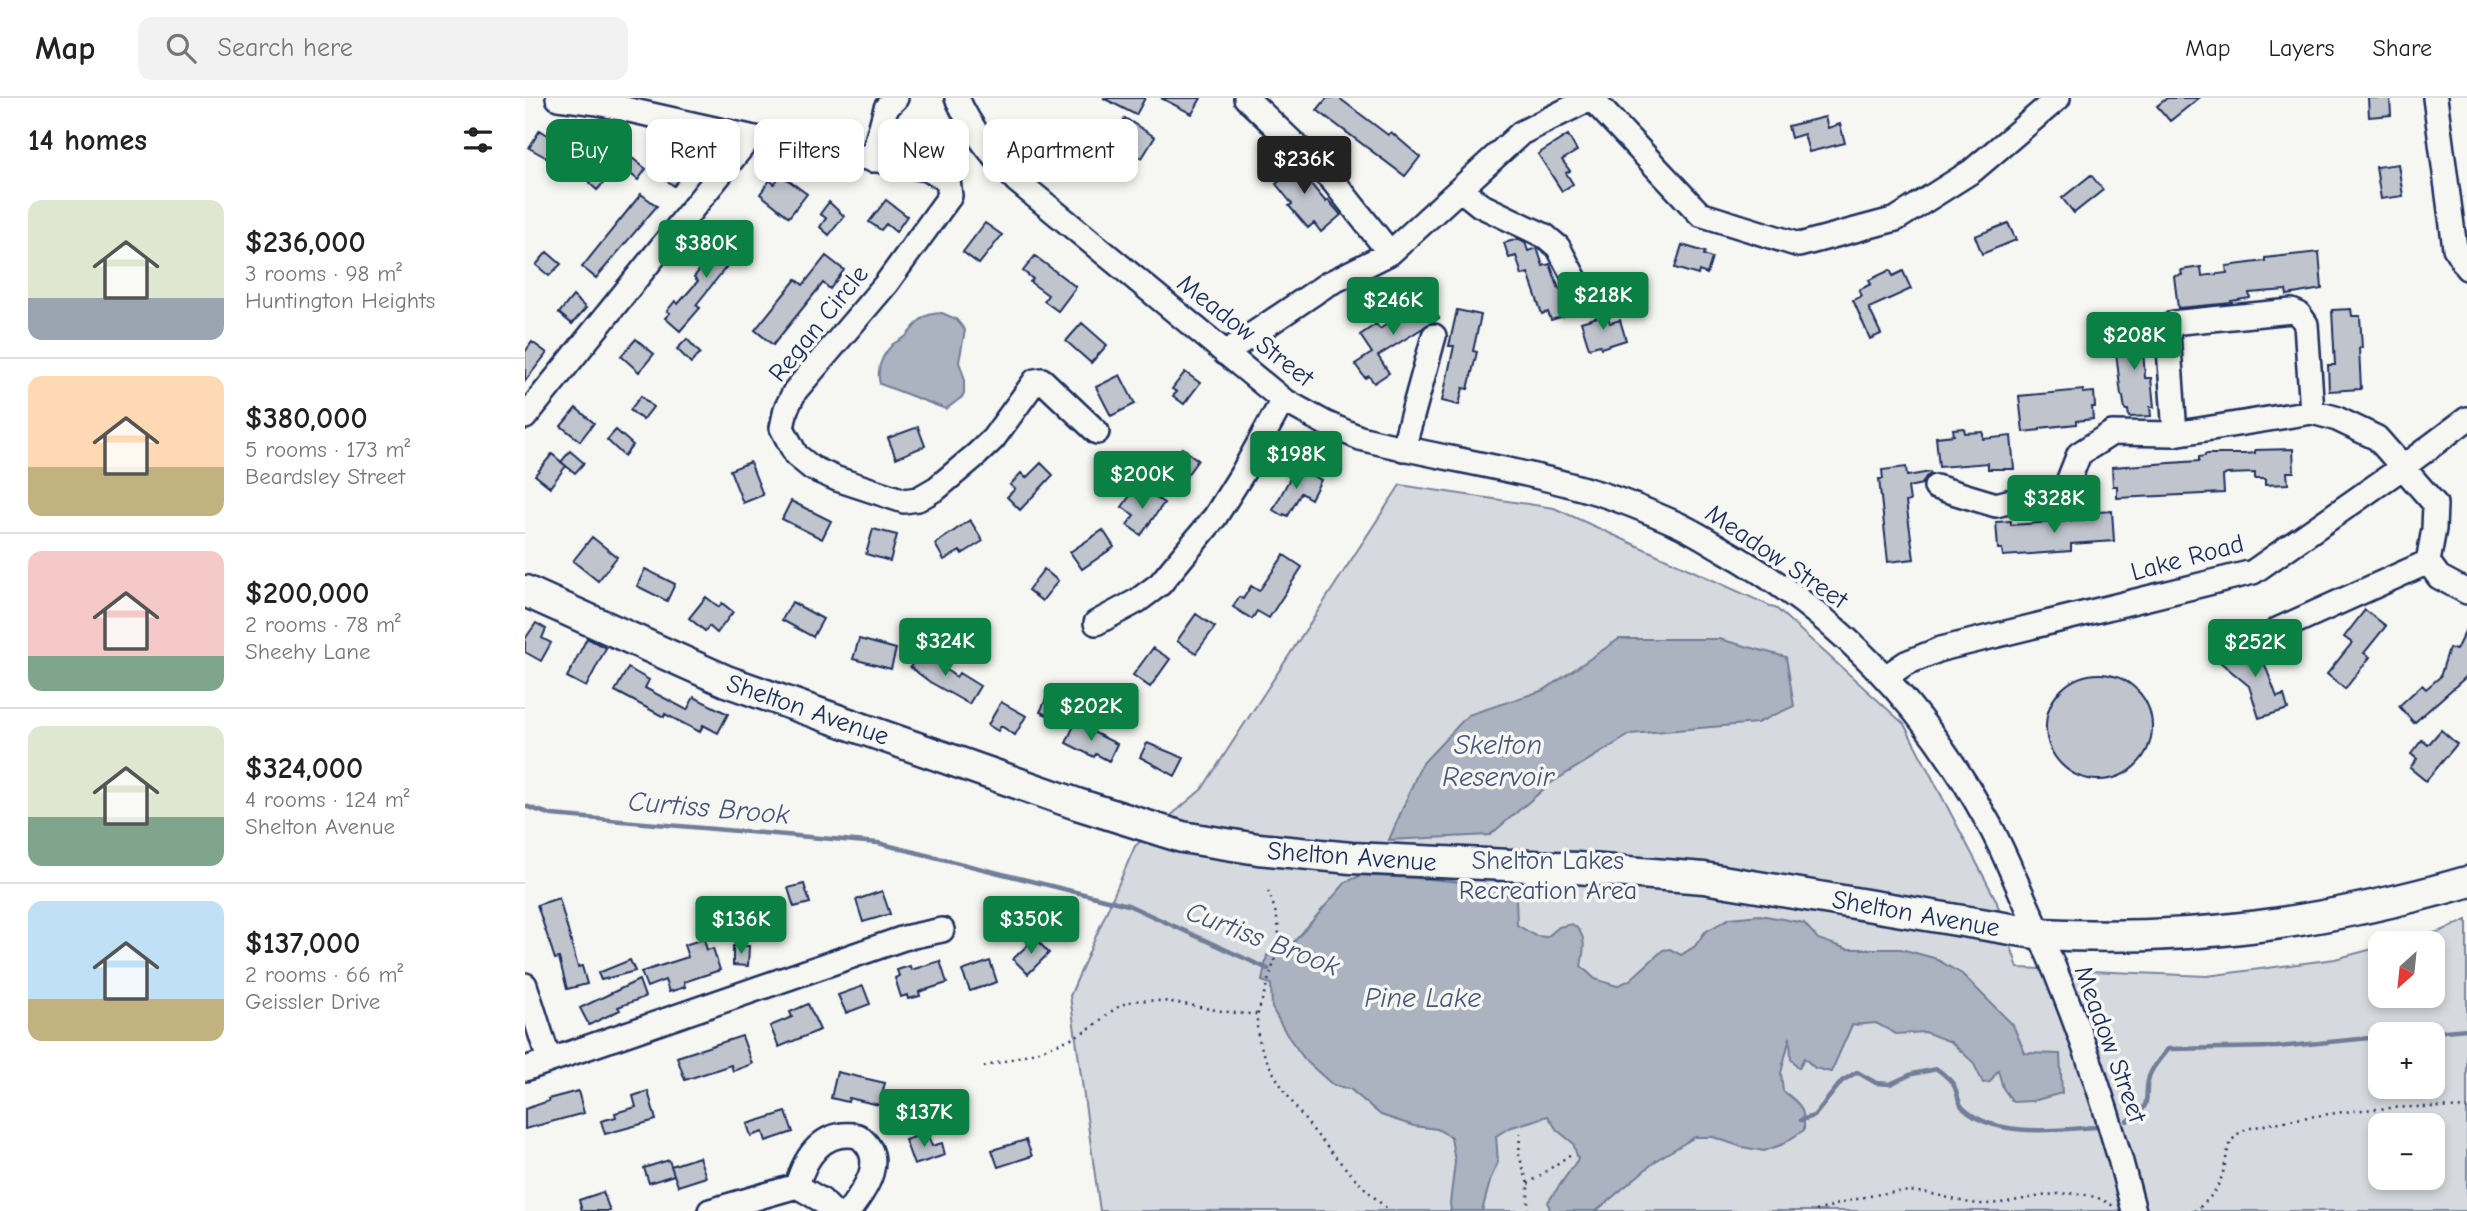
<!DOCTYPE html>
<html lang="en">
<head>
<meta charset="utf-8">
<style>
	:root { --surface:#fff; --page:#f2f2f2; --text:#222; --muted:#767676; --line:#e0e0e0; --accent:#0b8043 }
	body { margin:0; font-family:"Comic Neue",sans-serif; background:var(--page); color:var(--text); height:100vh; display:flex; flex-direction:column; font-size:26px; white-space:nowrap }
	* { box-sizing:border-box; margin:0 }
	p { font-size:23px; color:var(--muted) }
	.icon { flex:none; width:38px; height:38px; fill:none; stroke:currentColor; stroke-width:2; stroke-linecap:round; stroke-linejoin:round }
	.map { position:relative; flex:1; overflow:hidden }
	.drawer { display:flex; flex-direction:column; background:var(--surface); width:525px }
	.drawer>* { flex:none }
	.banner { position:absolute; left:21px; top:21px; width:665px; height:63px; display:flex; gap:14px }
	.needle { width:46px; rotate:207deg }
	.fabs { position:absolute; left:1843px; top:833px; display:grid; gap:14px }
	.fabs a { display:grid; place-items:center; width:77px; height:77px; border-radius:14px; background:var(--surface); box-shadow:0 4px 10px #0003; font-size:35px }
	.price { position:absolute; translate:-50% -60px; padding:0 16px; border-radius:7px; background:var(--accent); color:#fff; font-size:23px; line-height:46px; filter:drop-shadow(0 2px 4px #0008) }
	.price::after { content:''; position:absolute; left:50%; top:42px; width:21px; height:16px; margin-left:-10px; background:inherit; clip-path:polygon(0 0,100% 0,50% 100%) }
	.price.current { background:#222; color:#fff }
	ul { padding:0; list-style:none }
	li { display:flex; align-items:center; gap:21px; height:175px; padding:0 28px }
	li+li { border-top:2px solid var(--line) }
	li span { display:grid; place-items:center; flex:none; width:196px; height:140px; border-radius:14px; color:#555 }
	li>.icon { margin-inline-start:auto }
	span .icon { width:84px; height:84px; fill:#fffc; stroke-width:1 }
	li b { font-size:30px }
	h2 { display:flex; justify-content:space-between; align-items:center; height:84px; padding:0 28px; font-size:30px }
	.chip { padding:0 24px; border-radius:14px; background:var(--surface); box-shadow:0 4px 10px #0003; font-size:24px; line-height:63px }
	.chip.current { background:var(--accent); color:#fff }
	header { display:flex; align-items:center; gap:42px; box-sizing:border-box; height:98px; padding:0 35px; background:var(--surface); border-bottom:2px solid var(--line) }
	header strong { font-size:33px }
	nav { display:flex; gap:38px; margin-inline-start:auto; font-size:24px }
	.search { width:490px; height:63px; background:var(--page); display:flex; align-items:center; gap:18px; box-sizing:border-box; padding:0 24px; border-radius:14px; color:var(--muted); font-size:26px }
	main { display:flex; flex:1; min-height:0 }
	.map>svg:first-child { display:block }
</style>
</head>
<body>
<header>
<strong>Map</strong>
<div class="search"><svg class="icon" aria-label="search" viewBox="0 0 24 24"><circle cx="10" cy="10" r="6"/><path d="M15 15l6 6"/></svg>Search here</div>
<nav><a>Map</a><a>Layers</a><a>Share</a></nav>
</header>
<main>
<section class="drawer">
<h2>14 homes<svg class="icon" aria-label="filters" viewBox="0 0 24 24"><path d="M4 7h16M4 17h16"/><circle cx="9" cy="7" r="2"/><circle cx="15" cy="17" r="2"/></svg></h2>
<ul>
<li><span style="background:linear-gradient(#dfe7d0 70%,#9aa5b1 0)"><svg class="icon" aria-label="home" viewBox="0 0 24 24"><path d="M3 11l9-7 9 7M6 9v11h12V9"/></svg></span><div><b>$236,000</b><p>3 rooms · 98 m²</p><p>Huntington Heights</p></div></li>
<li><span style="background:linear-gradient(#ffd9b3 65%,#c2b280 0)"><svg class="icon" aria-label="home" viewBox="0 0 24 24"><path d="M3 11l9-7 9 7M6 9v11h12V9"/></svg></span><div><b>$380,000</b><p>5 rooms · 173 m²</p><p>Beardsley Street</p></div></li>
<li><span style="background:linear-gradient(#f6c9c9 75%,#7fa58c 0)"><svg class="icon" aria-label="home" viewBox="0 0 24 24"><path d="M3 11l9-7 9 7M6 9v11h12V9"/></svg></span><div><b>$200,000</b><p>2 rooms · 78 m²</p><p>Sheehy Lane</p></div></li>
<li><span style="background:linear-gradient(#dfe7d0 65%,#7fa58c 0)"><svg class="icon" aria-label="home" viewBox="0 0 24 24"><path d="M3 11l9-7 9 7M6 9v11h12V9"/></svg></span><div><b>$324,000</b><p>4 rooms · 124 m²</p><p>Shelton Avenue</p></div></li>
<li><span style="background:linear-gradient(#bfe0f5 70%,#c2b280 0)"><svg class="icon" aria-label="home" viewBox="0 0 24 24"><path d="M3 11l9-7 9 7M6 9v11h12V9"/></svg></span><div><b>$137,000</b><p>2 rooms · 66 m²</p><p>Geissler Drive</p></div></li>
</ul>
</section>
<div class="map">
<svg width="1942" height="1113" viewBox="0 0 1942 1113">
	<rect width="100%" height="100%" fill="#f6f6f2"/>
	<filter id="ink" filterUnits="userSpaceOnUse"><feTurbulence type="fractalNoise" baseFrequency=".0143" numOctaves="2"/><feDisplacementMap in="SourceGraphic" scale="14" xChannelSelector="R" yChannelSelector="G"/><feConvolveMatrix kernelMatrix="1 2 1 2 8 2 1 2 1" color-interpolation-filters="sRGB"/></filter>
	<g filter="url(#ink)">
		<path fill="#d6d9dd" stroke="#78849e" stroke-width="2" fill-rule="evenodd" d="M875,387L1029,410L1252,511L1379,626L1471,802L1493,870L1682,878L1810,861L1855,849V898H1908V845H1870L1916,833L1942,822V1113H575L545,898L610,748L677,691ZM1855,936H1908V989H1855ZM1855,1027H1908V1080H1855Z"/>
		<path fill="#abb2c0" stroke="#717e99" stroke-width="2" d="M417,215L431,221L440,232L434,264L439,279V295L437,299L421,311L355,286C351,271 357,257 368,246C373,242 378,242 382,237C395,223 395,216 417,215Z
			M1094,541H1194L1261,559L1269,608L1232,625L1106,636L1026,685L965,737L864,742L896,667L943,617L1019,592Z
			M837,777C888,781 945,778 991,801L992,827L1011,838L1022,839L1034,829L1047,826C1063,836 1059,852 1056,868L1070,881L1092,888L1105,882L1138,852L1145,851L1156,857L1170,848L1180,834L1205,820L1235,817L1279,825L1293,841L1322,851H1376L1409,860L1437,876L1488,927L1500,955L1535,956L1537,995L1508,1003L1488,1004L1478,990L1473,972L1465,984L1458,985L1448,964L1426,944L1400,934L1371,936L1351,925L1327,927L1306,974L1290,970L1279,960L1274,970L1266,961L1265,939L1256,975L1258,993C1275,1005 1280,1010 1279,1032L1256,1047L1239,1053L1217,1049L1188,1039H1170L1133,1061L1071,1113H1025L1023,1104L1053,1061L1048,1045L1032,1032L1023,1018L984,1030L971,1038L973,1064L966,1080L957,1113H926L925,1105L930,1064L926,1039L912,1031L889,1028L856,1017L825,991L808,987L781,963L762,937L747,910L746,886L737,883L742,857L756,859L821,784Z"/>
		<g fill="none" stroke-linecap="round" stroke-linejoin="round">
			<path stroke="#717e99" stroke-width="4.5" d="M0,708L27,717L353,745L603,807L743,871
				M1887,936L1942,931
				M1276,1022L1289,1018L1317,983L1332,974L1351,985L1365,986L1387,976L1412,971C1417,975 1424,980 1428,986C1433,993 1432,1005 1439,1011C1471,1040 1531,1032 1571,1029
				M1602,1023C1633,1007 1615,996 1626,974C1630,966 1637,958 1643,951L1752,949L1855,939"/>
		</g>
		<path fill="#c0c4cd" stroke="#1b2f5e" stroke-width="2" d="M578,0H620L611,17Z
			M636,0H676L667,16Z
			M802,0H814L863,37L866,34L895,59L880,78L792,12Z
			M1642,0H1674L1645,23L1632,8Z
			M1843,0H1865L1866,17L1844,19Z
			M1300,19L1303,30L1315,26L1320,45L1284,54L1279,36L1266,40L1263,28Z
			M600,20L630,39L617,60L610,56L607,61L584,47Z
			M15,32L32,43L22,60L4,50Z
			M66,33L95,57L98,53L121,71L113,82L95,67L72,92L64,85L79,67L55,47Z
			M1043,37L1052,53L1037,62L1045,73L1041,75L1048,86L1037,93L1013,56Z
			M149,57L164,70L149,88L133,76Z
			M761,58L783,79L786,82L784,84L801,104L803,102L816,117L796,134L789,125L783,130L764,108L767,106L751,86L756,82L747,70Z
			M1873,66L1878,98L1856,101L1851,69Z
			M256,77L282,96L264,119L235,96L245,82L249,86Z
			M1566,77L1578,92L1549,115L1537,100Z
			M116,96L132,108L71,180L57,169Z
			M361,102L382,118L371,134L361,126L356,132L344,124Z
			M304,104L319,118L304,137L295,129L301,120L295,116Z
			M460,125L477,137L454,166L438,154Z
			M1483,125L1491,142L1457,156L1450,138Z
			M207,131L222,143L171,207L175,210L155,233L140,220L145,215L142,213L150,203L153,206L173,183L169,179Z
			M993,141L1000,144L1003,153L1012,150L1018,168L1025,166L1034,191L1039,190L1049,215L1026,222L1023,214L1017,216L1003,175L997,177L991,158L984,160L979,145Z
			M1157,147L1180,154L1179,157L1187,160L1182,176L1174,173L1173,177L1150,170Z
			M22,154L36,166L24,178L11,167Z
			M1794,154L1797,191L1762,197L1761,192L1724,195L1725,200L1706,203L1707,205L1653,210L1649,178L1657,177L1656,172L1676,169L1677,178L1702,175L1701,168L1740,163V160Z
			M301,158L319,172L305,191L298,185L248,247L230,232L271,181L278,187Z
			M510,158L551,189L533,213L519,203L523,197L505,184L508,181L498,173Z
			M1365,172L1368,178L1378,173L1386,191L1344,210L1356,236L1345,241L1328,202L1337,198L1334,192L1346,186L1344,182Z
			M48,198L61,210L47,226L34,215Z
			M900,200L914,220L853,258L864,275L849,285L844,278L840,280L830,266L847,255L835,237L851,226L855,231Z
			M1826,211L1827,218H1835L1837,250H1834L1836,291L1804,293L1803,267H1810L1807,212Z
			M932,212L956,217L948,253L952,254L943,291L938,290L934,307L917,303L929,248H924Z
			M1082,216L1085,225L1095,222L1101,242L1076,250L1075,247L1064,250L1056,224Z
			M557,225L582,247L566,265L541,243Z
			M1619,227L1623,250L1618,251L1620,280H1626L1629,309H1625L1626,318L1604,319L1603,312H1600L1598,299L1596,297L1591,254H1594L1592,236H1599V229Z
			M111,241L129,256L114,274L96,258Z
			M162,241L175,255L166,265L152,251Z
			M7,244L22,255L0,283V254Z
			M660,274L675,285L659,306L648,298L652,294L647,291Z
			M595,277L610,306L586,318L571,289Z
			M1558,292V295L1569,294L1570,309H1567L1568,321L1551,323V326L1515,330V332L1498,334L1494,298Z
			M116,298L128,309L118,322L105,312Z
			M51,310L69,325L55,343L36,328Z
			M393,329L400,348L371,360L363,340Z
			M1439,330L1440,335L1458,334V341L1486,338L1489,371H1463V365L1414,369L1411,339L1429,337L1428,331Z
			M91,332L108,347L99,358L82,342Z
			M657,350L673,362L656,385L639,373Z
			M1768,351L1769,374H1762L1763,386L1740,387V381H1730V375L1702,376L1698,378L1699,395L1592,400V388H1588L1587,369L1674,363V359L1680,358V356H1719L1730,355V352Z
			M45,353L59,365L50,375L36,364Z
			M27,356L41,368L25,389L10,377Z
			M225,364L238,397L218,405L205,372Z
			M516,365L528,377L495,412L482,399L490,391L485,387L496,375L501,380Z
			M771,369L796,382L786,401L776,395L763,418L759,416L758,418L748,412Z
			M1381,369L1382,378L1405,374L1406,376L1401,379L1397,386L1383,389L1385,403L1381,404L1389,461L1363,464L1354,381H1358L1357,372Z
			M607,395L618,403L624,395L639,405L616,437L602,427L609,417L597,409Z
			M266,403L306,423L297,441L257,421Z
			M1587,413L1589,443L1546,446V453L1478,458L1477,451H1473L1471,424L1486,423V427L1559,422V415Z
			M445,422L458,443L437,456L435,453L419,462L410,446Z
			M348,431L372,437L365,463L341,456Z
			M578,432L589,449L557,471L545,454Z
			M67,439L92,459L73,483L48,463Z
			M759,457L777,469L744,520L732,513L727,521L708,509L714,499L718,501L726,488L734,493Z
			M120,471L150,486L142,503L112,488Z
			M519,471L533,483L517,503L503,492Z
			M181,499L194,509L197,505L208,514L192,535L184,528L180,533L164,520Z
			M267,504L298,521L288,539L257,522Z
			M1840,512L1861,528L1839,555L1845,559L1820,591L1802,576L1827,545L1819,539Z
			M671,516L690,529L671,555L652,543Z
			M11,525L21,531L17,540L26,545L16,563L0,554V541Z
			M1942,529V578L1889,625L1874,608L1897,587L1901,591L1915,579L1924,550L1931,552Z
			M62,540L81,550L61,589L42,579Z
			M1715,540L1740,567L1752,599L1759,597L1763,611L1734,620L1724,588L1695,564Z
			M334,541L371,551L366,571L328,561Z
			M628,550L645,561L625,589L608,577Z
			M397,553L431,579L434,575L455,588L444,606L405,584L385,569Z
			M103,570L124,582L120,590L162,612L169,599L203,616L193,635L178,627L175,634L140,616L139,619L90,593Z
			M1521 629a53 53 0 1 1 106 0a53 53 0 1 1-106 0Z
			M522,599L535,605L529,620L515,614Z
			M476,604L501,618L490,637L476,628L473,633L463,627Z
			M550,625L592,646L584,663L571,656L569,659L541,645Z
			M1916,632L1932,646L1901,683L1885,670L1892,661L1886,656L1897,642L1903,647Z
			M622,645L659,660L650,678L615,659Z
			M279,786L285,805L269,809L263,790Z
			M357,793L365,816L338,824L331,802Z
			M34,800L53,869L57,868L62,886L42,891L34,860L30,861L12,807Z
			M510,840L524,855L503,876L488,861Z
			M179,841L182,852L188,850L195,872L159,884L160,889L144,894L140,882L122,889L116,874L163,859L159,847Z
			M208,848H224L223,868L208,867Z
			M105,862L110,873L76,882L73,875Z
			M415,863L422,885L394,894L395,898L383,901L382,897L376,899L370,880L374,878L372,872L385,868L386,872Z
			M465,863L472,884L445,893L437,873Z
			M114,882L120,899L93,909L95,912L64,927L55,910Z
			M338,888L345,906L321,915L313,897Z
			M283,906L295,932L254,949L245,928L267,919L265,914Z
			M217,938L227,966L208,973L206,967L160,982L152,959Z
			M312,974L360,985L354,1007L324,1000L323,1004L306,1000Z
			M53,993L59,1015L0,1031V1011L24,1003L23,1001Z
			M123,993L131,1022L80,1036L76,1023L91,1019L90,1015L111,1009L108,998Z
			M261,1014L268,1034L241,1043L238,1034L226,1038L222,1026Z
			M402,1035L407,1048L417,1045L420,1057L389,1067L380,1042Z
			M501,1042L507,1058L473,1069L467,1052Z
			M174,1059L181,1079L153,1088L146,1068Z
			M144,1062L149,1077L124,1085L119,1070Z
			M78,1094L85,1113H57L54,1102Z"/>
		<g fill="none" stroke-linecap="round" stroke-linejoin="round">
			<defs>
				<path id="minor" d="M33,0L73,5L225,39L402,71L423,82L425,98L361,186L270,293L261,311L257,330L271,357L287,370L312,381L379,403L393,401L412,390L451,357L468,341L510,283L517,282L572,334
					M432,0C446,32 468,58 492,83L758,302L800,325L835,340C913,360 996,371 1073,395C1099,403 1125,414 1150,425C1166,432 1182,442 1197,451C1311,515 1397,605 1460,719C1475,744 1486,773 1498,799C1545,900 1582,1005 1609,1113
					M721,0L808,83L865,155
					M1066,0L1175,116L1274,147L1371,121L1447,73L1533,0
					M1910,0L1930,150L1942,170
					M347,62L361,10L371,0
					M935,91L955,107L1020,138L1033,149L1058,196
					M700,255L801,187L865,155L996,35L1066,0
					M0,319L225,39
					M1650,336L1643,235L1649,225L1656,224L1767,213L1774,216L1781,226L1787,314
					M878,351L909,238
					M1411,389L1471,407L1541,389L1554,356L1587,335L1649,336L1787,314L1810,320L1852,340L1910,406L1909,431L1903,464L1914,479L1942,494
					M571,525L612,503L635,486L690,419L717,376L758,302
					M1752,532L1903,464
					M1362,578L1381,565L1416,551L1728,474L1878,369L1942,321
					M0,887L24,962
					M0,971L379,840L417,832
					M272,1088C280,1058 299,1031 333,1038C363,1060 341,1090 324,1113
					M185,1113L272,1088L296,1102L307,1113"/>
				<path id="major" d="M0,493L201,583L552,706L657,739L733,751L826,760L1051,770L1179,780L1516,836C1665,844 1799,825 1942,784"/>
			</defs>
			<use href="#minor" stroke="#1b2f5e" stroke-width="28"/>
			<use href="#major" stroke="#1b2f5e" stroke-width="35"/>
			<path stroke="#1b2f5e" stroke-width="2.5" stroke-dasharray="2 5" stroke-linecap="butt" d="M743,793C762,840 753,850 739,896C736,906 731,917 732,928C732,976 827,1083 865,1113
				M459,969C492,959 535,949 565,930C579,921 592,905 610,903C651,899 692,917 733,916
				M995,1035L994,1057L1003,1086V1113
				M1003,1086L1046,1056
				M1291,1113C1324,1103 1359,1091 1395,1094C1416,1096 1437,1106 1458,1106C1501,1106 1549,1081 1588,1108
				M1669,1113C1680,1106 1690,1095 1695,1083C1704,1063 1698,1040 1722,1031C1785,1016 1877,1004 1942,1011"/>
			<use href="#minor" stroke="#f6f6f2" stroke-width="23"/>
			<use href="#major" stroke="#f6f6f2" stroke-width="30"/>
		</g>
	</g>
	<g text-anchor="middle" stroke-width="7" stroke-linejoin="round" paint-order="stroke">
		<g font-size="26" fill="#1b2f5e" stroke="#f6f6f2">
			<text transform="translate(293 225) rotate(-51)" y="9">Regan Circle</text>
			<text transform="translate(721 232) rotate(38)" y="9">Meadow Street</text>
			<text transform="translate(1252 458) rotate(34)" y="9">Meadow Street</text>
			<text transform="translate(1662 459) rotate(-15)" y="9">Lake Road</text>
			<text transform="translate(283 611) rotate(19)" y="9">Shelton Avenue</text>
			<text transform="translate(827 758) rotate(4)" y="9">Shelton Avenue</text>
			<text transform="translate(1391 815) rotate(10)" y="9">Shelton Avenue</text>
			<text transform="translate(1586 946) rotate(70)" y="9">Meadow Street</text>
		</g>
		<g font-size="26" fill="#405177" stroke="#f6f6f2">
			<text x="1023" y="771">Shelton Lakes<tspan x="1023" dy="30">Recreation Area</tspan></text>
		</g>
		<g font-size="28" font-style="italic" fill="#46567b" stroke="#f6f6f2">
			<text x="973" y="656">Skelton<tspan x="973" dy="32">Reservoir</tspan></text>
			<text transform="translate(184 709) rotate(5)" y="10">Curtiss Brook</text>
			<text transform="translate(738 840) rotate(21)" y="10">Curtiss Brook</text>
			<text x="898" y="909">Pine Lake</text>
		</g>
	</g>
</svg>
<div class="fabs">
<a><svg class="needle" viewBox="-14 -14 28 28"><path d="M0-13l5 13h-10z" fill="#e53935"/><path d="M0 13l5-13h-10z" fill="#767676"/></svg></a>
<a>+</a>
<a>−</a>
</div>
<b class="price current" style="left:779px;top:98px">$236K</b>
<b class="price" style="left:181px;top:182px">$380K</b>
<b class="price" style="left:1078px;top:234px">$218K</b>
<b class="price" style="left:868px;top:239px">$246K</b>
<b class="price" style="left:1609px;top:274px">$208K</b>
<b class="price" style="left:771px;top:393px">$198K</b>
<b class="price" style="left:617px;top:413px">$200K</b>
<b class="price" style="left:1529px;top:437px">$328K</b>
<b class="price" style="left:420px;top:580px">$324K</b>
<b class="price" style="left:1730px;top:581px">$252K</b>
<b class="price" style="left:566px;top:645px">$202K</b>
<b class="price" style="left:216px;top:858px">$136K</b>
<b class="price" style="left:506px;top:858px">$350K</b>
<b class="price" style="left:399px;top:1051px">$137K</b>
<div class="banner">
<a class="chip current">Buy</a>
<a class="chip">Rent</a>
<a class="chip">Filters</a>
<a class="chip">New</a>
<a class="chip">Apartment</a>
</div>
</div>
</main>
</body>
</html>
